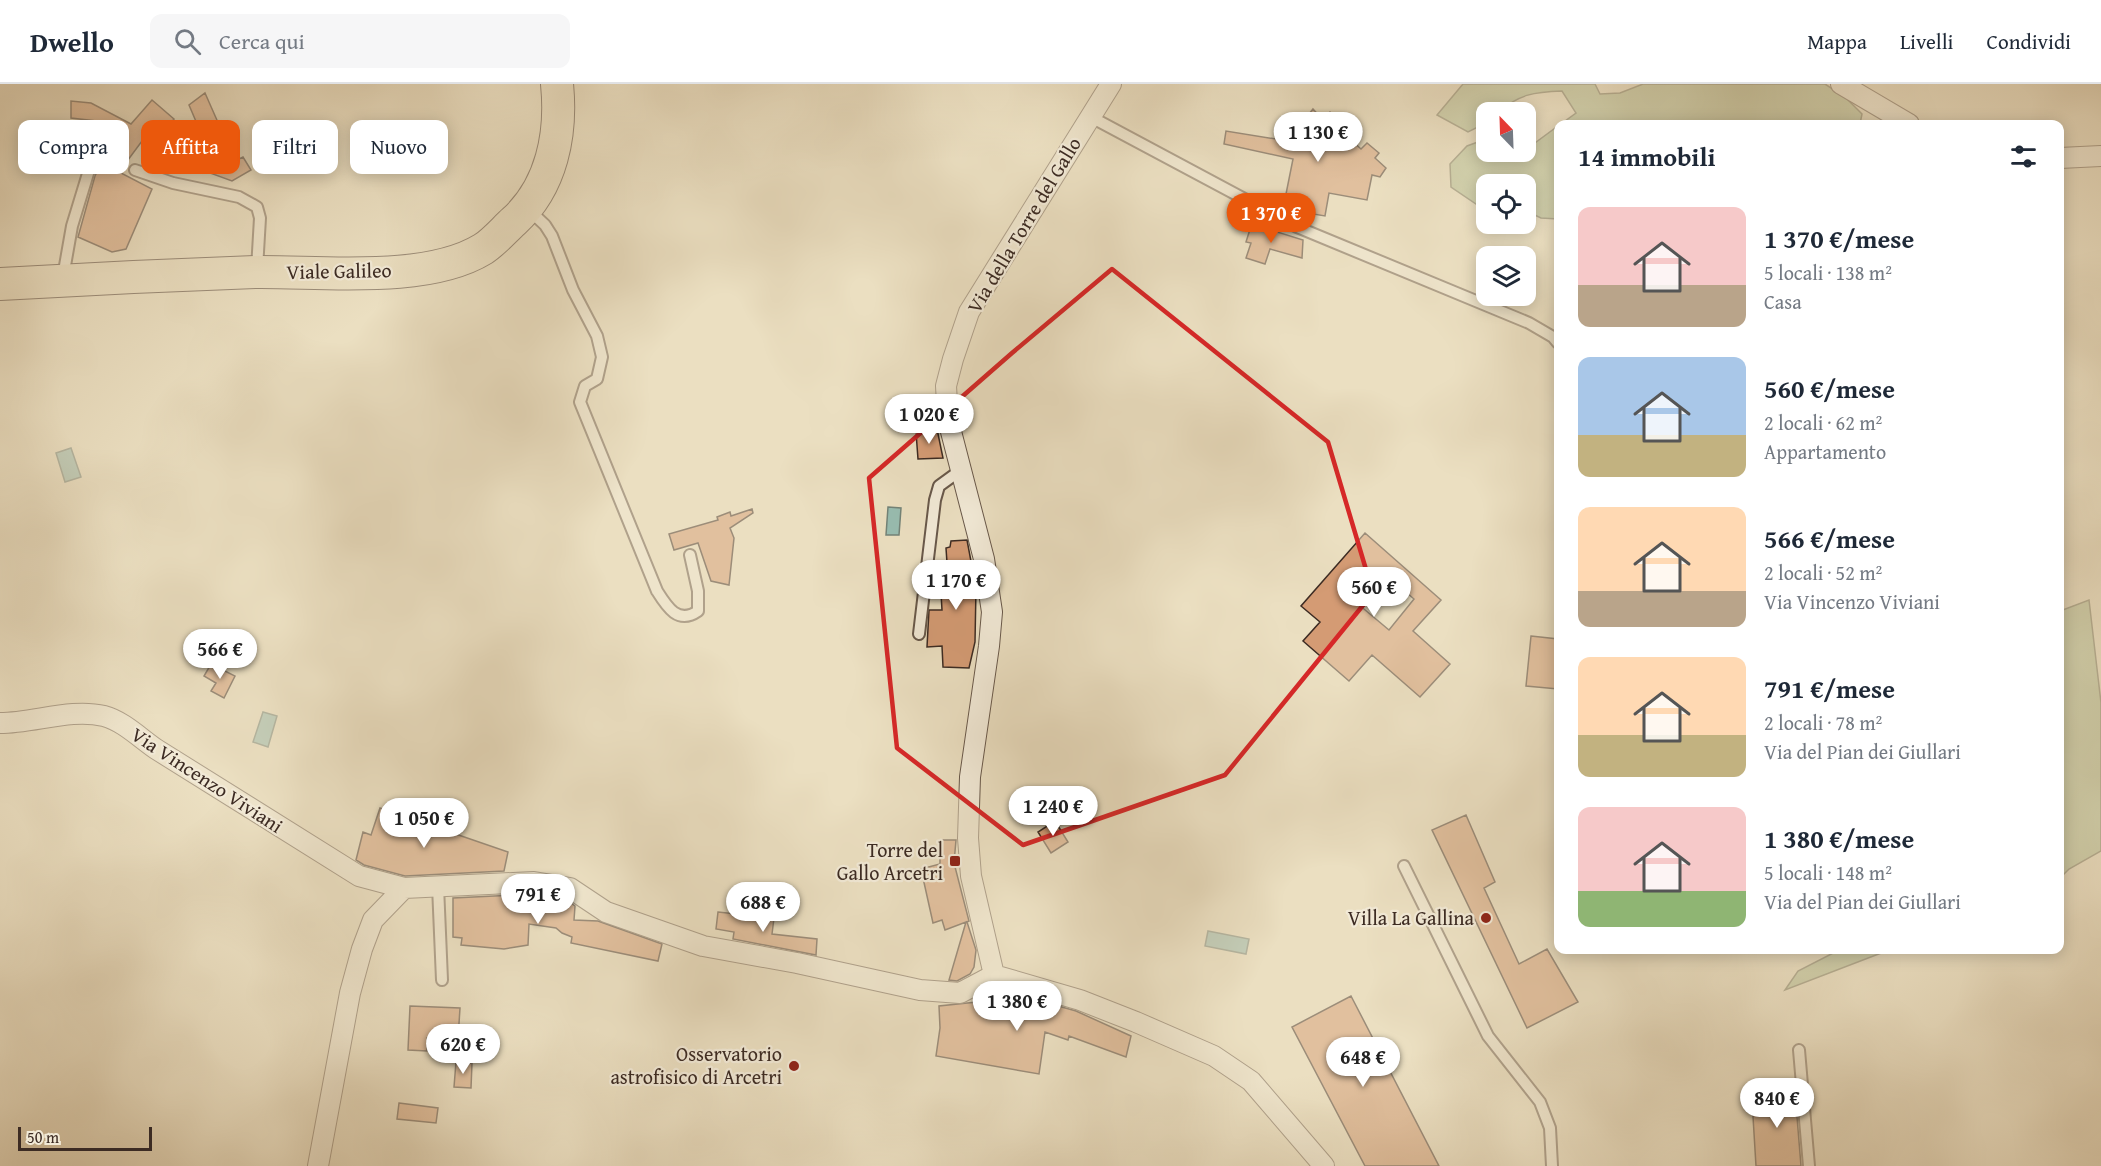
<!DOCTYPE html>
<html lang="it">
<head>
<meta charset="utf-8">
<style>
	:root { --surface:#fff; --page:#f6f6f7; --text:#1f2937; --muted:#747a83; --line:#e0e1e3; --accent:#ea580c }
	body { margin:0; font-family:"Gentium Book Plus",serif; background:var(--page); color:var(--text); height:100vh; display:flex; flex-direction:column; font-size:22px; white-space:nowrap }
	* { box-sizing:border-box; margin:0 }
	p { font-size:20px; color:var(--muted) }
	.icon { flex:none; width:33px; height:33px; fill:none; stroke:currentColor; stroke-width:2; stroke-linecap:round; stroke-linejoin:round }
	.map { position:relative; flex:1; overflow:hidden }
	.panel { position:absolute; left:1554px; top:36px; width:510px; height:834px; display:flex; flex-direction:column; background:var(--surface); border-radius:12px; box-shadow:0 3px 15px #0003 }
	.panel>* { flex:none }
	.hud { position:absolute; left:18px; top:36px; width:570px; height:54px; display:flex; gap:12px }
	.needle { width:39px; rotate:337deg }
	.buttons { position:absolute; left:1476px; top:18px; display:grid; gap:12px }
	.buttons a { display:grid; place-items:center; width:60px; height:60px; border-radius:12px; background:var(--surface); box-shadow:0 3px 15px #0003; font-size:30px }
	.scale { position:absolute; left:18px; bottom:15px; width:134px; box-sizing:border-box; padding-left:6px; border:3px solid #3c2b23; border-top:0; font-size:16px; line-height:21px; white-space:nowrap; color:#3c2b23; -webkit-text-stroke:4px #f2ead7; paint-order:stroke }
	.price { position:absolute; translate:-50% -51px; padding:0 14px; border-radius:21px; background:#fff; color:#222; font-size:20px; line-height:39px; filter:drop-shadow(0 2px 3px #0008) }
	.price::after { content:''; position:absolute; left:50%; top:36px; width:18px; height:14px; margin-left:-9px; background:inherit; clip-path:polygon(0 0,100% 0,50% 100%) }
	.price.on { background:var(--accent); color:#fff }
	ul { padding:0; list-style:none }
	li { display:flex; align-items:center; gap:18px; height:150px; padding:0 24px }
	li span { display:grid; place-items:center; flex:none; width:168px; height:120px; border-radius:12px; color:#555 }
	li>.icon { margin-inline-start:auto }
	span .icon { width:72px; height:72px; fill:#fffc; stroke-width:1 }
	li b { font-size:26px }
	h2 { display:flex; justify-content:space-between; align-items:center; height:72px; padding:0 24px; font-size:26px }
	.chip { padding:0 21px; border-radius:12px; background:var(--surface); box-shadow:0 3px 15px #0003; font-size:21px; line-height:54px }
	.chip.on { background:var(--accent); color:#fff }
	header { display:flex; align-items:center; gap:36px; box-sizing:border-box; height:84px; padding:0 30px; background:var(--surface); border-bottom:2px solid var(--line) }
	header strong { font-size:28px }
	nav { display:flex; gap:33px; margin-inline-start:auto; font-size:21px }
	.search { width:420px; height:54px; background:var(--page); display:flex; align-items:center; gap:15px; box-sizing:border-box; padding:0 21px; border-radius:12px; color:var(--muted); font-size:22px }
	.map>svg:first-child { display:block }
</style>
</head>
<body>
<header>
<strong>Dwello</strong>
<div class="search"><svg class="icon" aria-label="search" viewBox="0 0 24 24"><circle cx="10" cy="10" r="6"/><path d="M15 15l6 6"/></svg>Cerca qui</div>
<nav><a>Mappa</a><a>Livelli</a><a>Condividi</a></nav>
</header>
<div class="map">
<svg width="2101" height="1082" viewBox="0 0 2101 1082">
	<rect width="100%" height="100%" fill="#ebdfc1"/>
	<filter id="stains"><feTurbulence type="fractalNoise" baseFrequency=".00333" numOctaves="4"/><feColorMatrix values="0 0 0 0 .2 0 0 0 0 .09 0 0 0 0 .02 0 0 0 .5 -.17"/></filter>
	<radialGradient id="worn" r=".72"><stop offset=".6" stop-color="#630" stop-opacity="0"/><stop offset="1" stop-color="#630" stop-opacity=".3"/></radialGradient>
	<path fill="#b3c296" stroke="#78765c" stroke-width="1.5" d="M1463,0H1595L1600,10L1620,9L1643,0H1825L1845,13L1862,30L1860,40H1561L1576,29L1562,7C1534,8 1520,10 1498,28H1486V39L1468,48L1437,31Z
		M1558,42V135L1541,134L1526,127V100H1486V123L1479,122L1451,103L1450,80L1467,62L1486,55V68H1526V64H1528Z
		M2089,516L2101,619V767L2069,785L2060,794V527Z
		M1839,866H1889L1785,906L1798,887Z"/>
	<path fill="#98bdb1" stroke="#738378" stroke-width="1.5" d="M71,364L81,393L65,398L56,369Z
		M888,423L901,424L899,451H886Z
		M263,628L277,632L268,663L253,658Z
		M1208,847L1249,855L1246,870L1205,862Z"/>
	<path fill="#d49b74" stroke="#3c2b23" stroke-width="1.5" fill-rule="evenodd" d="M205,9L235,77L243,73L251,86L232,97L210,89L203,71L209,68L189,21Z
		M152,16L174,35L148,65L142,57L119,88L152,105L126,165L112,168L78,153L95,92L111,61L92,53L96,37L71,34V17L91,19L131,40Z
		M1313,25L1323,36L1330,28L1341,38L1337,43L1361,65L1367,59L1379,69L1375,74L1386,84L1380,93L1372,91L1367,116L1329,109L1325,132L1283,125L1293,75L1224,60L1226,47L1288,57Z
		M1251,142L1257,144L1258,142L1303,156L1302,174L1270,165L1265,180L1246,174L1251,159L1246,158Z
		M937,345L943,374L918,375L916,348Z
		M752,425L753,429L730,444L734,454L729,501L711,497L698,459L674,466L669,450L718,436L717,433L730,428L731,432Z
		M1365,449L1441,516L1413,547L1450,580L1420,613L1372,571L1349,597L1303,557L1320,538L1301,522ZM1378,484L1414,515L1389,546L1352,515Z
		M967,456L976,504L975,558L969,584L943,583L942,562L927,563L929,526H942L941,509L949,508L946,464L950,463L951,457Z
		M1531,552L1558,555V605L1526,602Z
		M211,580L235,592L224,614L211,607L216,599L204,592Z
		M380,724L508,768L504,787L405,792L364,781L356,776L363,748L371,751Z
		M1466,731L1495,798L1484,804L1519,880L1547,865L1578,918L1527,944L1432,746Z
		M1055,737L1068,758L1051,769L1038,748Z
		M940,756H956L954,779L969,837L967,838L976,866L974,883L970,890L957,897L949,896L966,838L945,846L942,836L933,839L921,785L940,780Z
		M533,810L565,815L575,822L574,836L598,837L662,860L658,877L571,859L572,853L562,849L556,844L529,840L528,861L504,865L461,861L462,854L453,853V814Z
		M718,828L774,834L772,850L817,855L816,871L733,855L734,848L716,845Z
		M1351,912L1439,1082H1365L1292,943Z
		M1026,913L1076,927L1131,952L1126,973L1069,952L1068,956L1045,948L1039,990L936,972L940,944L939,922Z
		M410,922L460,924L458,955L427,954V967L408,966Z
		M456,978L472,979L471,1004L454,1003Z
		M1794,996L1801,1082H1756L1752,1016L1782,1013L1780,997Z
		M399,1019L438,1024L436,1039L397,1035Z"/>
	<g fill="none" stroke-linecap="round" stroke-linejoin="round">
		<defs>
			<path id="lane" d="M1091,33L1297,143L1529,239L1553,253L1558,259
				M135,86L173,99L239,113L257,123L260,134L257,185
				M528,125L545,141L552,152L573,206L597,252L602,273L597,295L585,302L580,318L657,507C667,523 678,541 698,527V507L690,471
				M63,193L72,142L93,73
				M919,550L935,416L939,402L961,386
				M1404,782L1488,952L1540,1018L1550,1044L1552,1082
				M438,802L442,896
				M1799,966L1809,1082"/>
			<path id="street" d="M1841,0L1909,40
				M2060,74L2101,72
				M0,639C34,639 71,624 104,632C123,637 140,654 156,665L359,792L404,804L534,798L570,804L606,828L703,862L797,879L920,906L960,909L994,891
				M994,891L971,792L968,754L970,693L989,562L992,528L984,475L948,336L946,302L953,275L969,228L1111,0
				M994,891L1080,916L1136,938L1214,972L1251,997L1324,1082
				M318,1082L350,909L362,865L373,836L404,804"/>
			<path id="primary" d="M0,200C85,195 170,191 255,188C321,187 426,200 483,165C494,158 504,146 514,137C552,102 562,50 557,0"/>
		</defs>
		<use href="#lane" stroke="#68584a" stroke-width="14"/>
		<use href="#street" stroke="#68584a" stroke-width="22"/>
		<use href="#primary" stroke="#3c2b23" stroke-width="34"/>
		<use href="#lane" stroke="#f2ead7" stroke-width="10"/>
		<use href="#street" stroke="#f2ead7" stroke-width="20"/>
		<use href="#primary" stroke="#ebdfc1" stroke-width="32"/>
	</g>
	<path d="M0 0H2101V1082H0ZM1112,185L1328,358L1373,509L1225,691L1023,761L897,664L869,394L1012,269Z" fill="#ebdfc1" fill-opacity=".55" fill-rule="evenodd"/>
	<path fill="none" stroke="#d62828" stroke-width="4.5" stroke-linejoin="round" d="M1112,185L1328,358L1373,509L1225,691L1023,761L897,664L869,394L1012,269Z"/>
	<g fill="#8f2418" stroke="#f2ead7" stroke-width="2">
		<rect x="949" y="771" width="12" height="12" rx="3"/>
		<circle cx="1486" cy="834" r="6"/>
		<circle cx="794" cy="982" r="6"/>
	</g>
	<g text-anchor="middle" stroke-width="4.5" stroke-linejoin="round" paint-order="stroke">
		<g font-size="20" fill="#3c2b23" stroke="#f2ead7">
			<text transform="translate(1024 141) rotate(-59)" y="7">Via della Torre del Gallo</text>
			<text transform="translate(339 187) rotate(-1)" y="7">Viale Galileo</text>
			<text transform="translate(207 696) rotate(33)" y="7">Via Vincenzo Viviani</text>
		</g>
		<g font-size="20" fill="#3c2b23" stroke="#f2ead7" text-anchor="end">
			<text x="943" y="773">Torre del<tspan x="943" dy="23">Gallo Arcetri</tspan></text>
			<text x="1474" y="841">Villa La Gallina</text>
			<text x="782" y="977">Osservatorio<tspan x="782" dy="23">astrofisico di Arcetri</tspan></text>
		</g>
	</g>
	<rect width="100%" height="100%" filter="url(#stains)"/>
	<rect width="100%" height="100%" fill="url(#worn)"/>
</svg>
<div class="buttons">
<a><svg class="needle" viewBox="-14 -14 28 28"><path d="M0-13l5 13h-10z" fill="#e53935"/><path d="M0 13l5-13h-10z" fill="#747a83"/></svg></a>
<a><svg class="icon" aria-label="locate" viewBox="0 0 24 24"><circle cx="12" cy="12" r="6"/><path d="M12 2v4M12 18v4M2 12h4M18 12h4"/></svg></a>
<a><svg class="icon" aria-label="layers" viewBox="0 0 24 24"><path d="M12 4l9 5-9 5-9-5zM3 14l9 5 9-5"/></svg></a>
</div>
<div class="scale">50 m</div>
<b class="price" style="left:1318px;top:79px">1 130 €</b>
<b class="price on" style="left:1271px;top:160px">1 370 €</b>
<b class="price" style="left:929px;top:361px">1 020 €</b>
<b class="price" style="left:956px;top:527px">1 170 €</b>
<b class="price" style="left:1374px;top:534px">560 €</b>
<b class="price" style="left:220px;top:596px">566 €</b>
<b class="price" style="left:1053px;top:753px">1 240 €</b>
<b class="price" style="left:424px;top:765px">1 050 €</b>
<b class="price" style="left:538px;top:841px">791 €</b>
<b class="price" style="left:763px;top:849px">688 €</b>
<b class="price" style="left:1017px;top:948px">1 380 €</b>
<b class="price" style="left:463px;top:991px">620 €</b>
<b class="price" style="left:1363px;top:1004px">648 €</b>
<b class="price" style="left:1777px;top:1045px">840 €</b>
<div class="hud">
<a class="chip">Compra</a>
<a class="chip on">Affitta</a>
<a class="chip">Filtri</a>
<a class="chip">Nuovo</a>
</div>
<section class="panel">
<h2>14 immobili<svg class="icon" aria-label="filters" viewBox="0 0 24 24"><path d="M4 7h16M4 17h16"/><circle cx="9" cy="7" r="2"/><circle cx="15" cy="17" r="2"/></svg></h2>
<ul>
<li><span style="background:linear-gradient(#f6c9c9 65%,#b9a48a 0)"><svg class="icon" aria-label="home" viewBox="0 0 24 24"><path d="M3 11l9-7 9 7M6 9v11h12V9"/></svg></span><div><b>1 370 €/mese</b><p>5 locali · 138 m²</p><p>Casa</p></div></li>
<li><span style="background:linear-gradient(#a9c7e8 65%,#c2b280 0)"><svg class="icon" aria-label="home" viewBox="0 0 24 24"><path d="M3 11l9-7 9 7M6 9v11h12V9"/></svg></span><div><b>560 €/mese</b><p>2 locali · 62 m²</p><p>Appartamento</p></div></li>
<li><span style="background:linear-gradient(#ffd9b3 70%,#b9a48a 0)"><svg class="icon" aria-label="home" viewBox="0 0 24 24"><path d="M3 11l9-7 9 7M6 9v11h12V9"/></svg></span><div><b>566 €/mese</b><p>2 locali · 52 m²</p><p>Via Vincenzo Viviani</p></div></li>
<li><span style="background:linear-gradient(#ffd9b3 65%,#c2b280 0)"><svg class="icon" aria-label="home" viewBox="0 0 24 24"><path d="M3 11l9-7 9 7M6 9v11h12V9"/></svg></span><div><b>791 €/mese</b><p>2 locali · 78 m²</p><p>Via del Pian dei Giullari</p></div></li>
<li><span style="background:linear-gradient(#f6c9c9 70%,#8fb573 0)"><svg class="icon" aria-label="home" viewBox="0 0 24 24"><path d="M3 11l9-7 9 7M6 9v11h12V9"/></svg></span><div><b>1 380 €/mese</b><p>5 locali · 148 m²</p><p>Via del Pian dei Giullari</p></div></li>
</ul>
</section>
</div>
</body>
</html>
